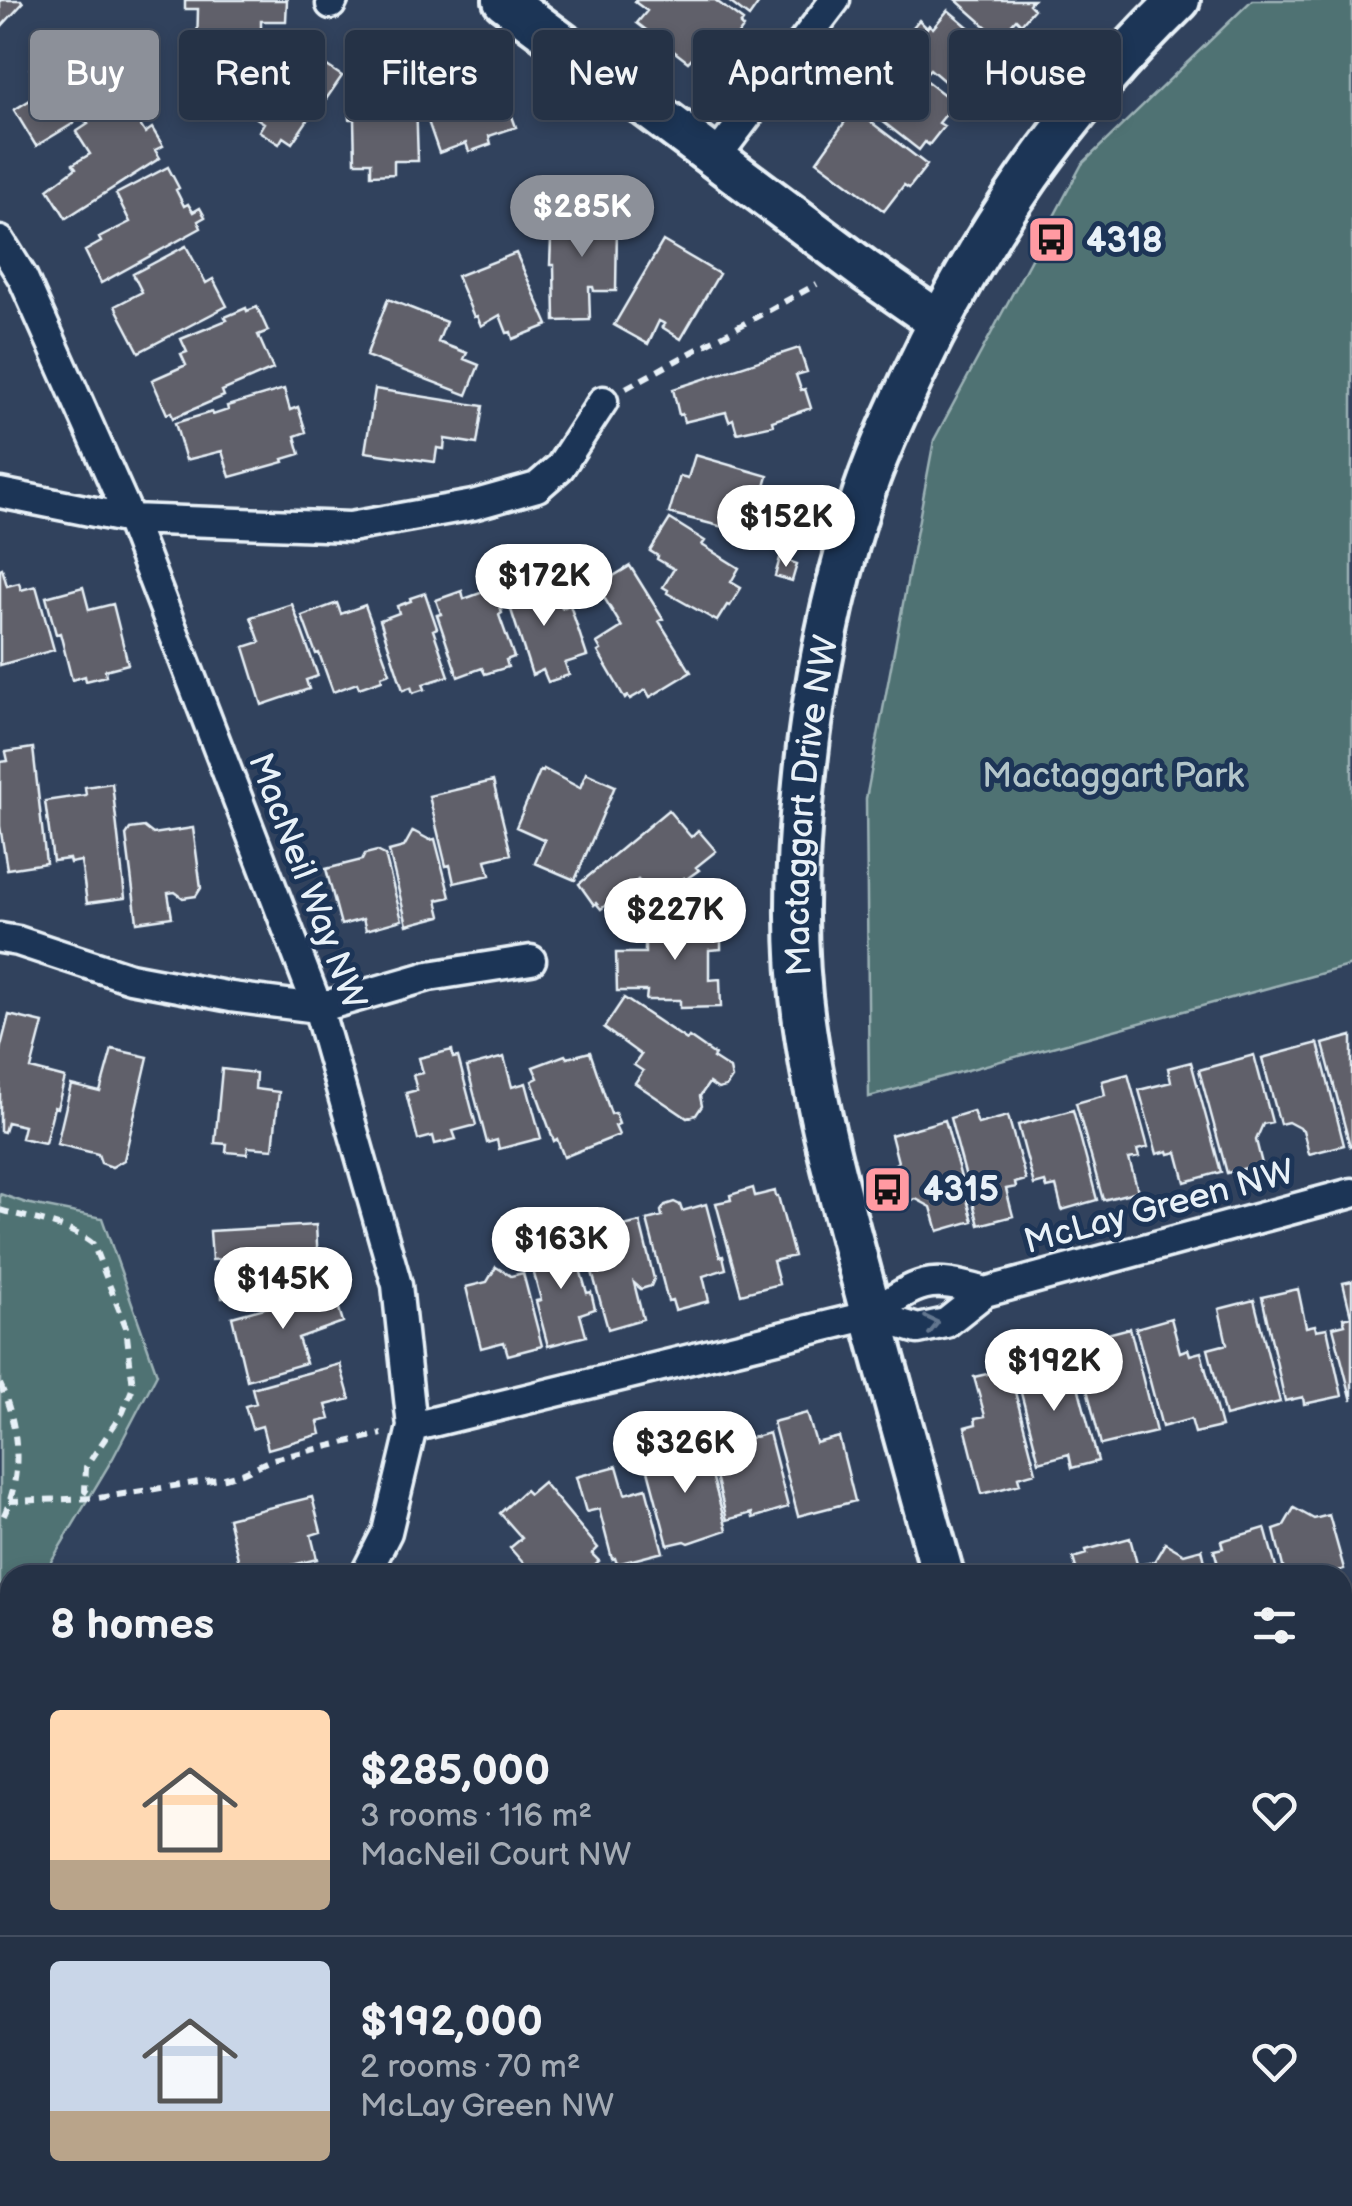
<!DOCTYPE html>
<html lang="en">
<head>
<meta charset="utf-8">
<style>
	:root { --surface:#253246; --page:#2d3a4d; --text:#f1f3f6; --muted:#a3aab3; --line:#424d5f; --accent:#8c9099 }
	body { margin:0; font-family:"Balsamiq Sans",sans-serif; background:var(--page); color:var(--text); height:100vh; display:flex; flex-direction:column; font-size:38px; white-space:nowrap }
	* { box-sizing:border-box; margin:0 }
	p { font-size:32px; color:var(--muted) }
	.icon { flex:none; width:55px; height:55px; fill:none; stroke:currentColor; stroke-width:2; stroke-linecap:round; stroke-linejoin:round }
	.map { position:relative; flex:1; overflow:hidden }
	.side { position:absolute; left:0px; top:1565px; width:1352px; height:642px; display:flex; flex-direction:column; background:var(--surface); border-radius:30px 30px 0 0; box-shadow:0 5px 15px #0003,0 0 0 2px var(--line) }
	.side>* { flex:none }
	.guide { position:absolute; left:30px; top:30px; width:1292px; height:90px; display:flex; gap:20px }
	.price { position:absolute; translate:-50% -85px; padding:0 22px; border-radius:35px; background:#fff; color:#222; font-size:32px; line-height:65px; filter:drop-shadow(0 2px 5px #0008) }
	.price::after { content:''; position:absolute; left:50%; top:60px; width:30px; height:22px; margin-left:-15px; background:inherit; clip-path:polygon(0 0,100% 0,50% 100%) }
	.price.current { background:var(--accent); color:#fff }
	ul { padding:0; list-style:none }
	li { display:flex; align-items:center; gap:30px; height:250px; padding:0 50px }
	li+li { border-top:2px solid var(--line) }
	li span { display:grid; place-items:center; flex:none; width:280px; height:200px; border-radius:10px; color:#555 }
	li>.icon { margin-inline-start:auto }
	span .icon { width:120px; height:120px; fill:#fffc; stroke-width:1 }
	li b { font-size:42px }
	h2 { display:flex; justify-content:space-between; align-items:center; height:120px; padding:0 50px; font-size:42px }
	.tag { padding:0 35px; border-radius:10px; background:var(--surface); box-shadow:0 5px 15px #0003,0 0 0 2px var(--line); font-size:35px; line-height:90px }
	.tag.current { background:var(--accent); color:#fff }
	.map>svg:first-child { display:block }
</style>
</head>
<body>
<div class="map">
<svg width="1352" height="2206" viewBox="0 0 1352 2206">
	<rect width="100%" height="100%" fill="#31425d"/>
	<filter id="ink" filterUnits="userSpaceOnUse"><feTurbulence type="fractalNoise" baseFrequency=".01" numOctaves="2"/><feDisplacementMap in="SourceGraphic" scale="20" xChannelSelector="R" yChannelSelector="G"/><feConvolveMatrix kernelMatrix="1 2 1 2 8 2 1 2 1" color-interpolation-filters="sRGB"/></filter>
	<g filter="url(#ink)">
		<path fill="#507273" stroke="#9cb2b6" stroke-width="2.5" d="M1252,0H1352V965L869,1097L866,799L934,440L1082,164Z
			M0,1194L26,1203L102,1218L157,1374L113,1458L43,1575H10V1629L0,1646Z"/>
		<path fill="#60606a" stroke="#e8f1f8" stroke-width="2.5" d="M0,0H21L23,3L0,28Z
			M185,0H287L286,21H261V48H197L198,9H185Z
			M637,0H715L743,21L740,25L743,28L722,57L705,45L688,62L637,23L647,11L635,2Z
			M727,0H761L749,17Z
			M956,0H1033L1029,4L1034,9L1021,24L1016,19L999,38Z
			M948,10L992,47L977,64L985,71L969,89L964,85L957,92L930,69L927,72L897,46L919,20L927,28L929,25L933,28Z
			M89,29L113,68L108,71L117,85L69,114L74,123L36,146L14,110L43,92L30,69L66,47L65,44Z
			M282,53L305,67L312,56L342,76L320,108L317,106L292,143L283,137L279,144L259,131L264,123L244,110Z
			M889,58L901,67L904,64L955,103L939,123L944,126L929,145L925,142L919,150L868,110L883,86L873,79Z
			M446,61L448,65L461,61L467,79L479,75L480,78L496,72L516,127L489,136L491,144L469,152L466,143L439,153L414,81L418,80L415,72Z
			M392,79V101L416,100L418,161H394V174L371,175V162H355L354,119H349L347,83H357V80Z
			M123,98L145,133L152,128L163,146L155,150L160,158L66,218L48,189L76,168L73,164L90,154L76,132L88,124L86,122Z
			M854,109L927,165L909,188L904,185L884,211L817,161Z
			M168,167L179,188L176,190L184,206L188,204L193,212L200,208L205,217L198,221L201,228L101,283L85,251L101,242L99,238L130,222L116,194Z
			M613,207V225H617L616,291H594L593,287H589L590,320L555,321L554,265H550L552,213H591V208Z
			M663,241L719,274L681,339L662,327L665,324L659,321L648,344L614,325Z
			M186,246L206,283L213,279L227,306L139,352L115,306L142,292L133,274Z
			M516,253L548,325L513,339L511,332L507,333L500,315L481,326L477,316L474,317L457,276Z
			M388,299L446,322L438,342L467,353L464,359L479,365L467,395L366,356Z
			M257,307L268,331L258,335L273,369L222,391L224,396L173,418L171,412L167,414L152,380L186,365L181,354L187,352L181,339L227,320L225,317L246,308L247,311Z
			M799,348L807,372L796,375L801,390L805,389L811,408L772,421L773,425L737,433L733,419L729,421L726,412L684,422L682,414L679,415L673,389Z
			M284,389L290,410L298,407L306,432L295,436L300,454L283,459L284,462L230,477L222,451L186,460L175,423L212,412L213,415L228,410L227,406Z
			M375,389L483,406L477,444L445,439L444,449L437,448L435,462L365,452Z
			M695,455L768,476L761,501L767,503L758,536L669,513L680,476L688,478Z
			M670,519L705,541L702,545L739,568L731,582L741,588L730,606L727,605L717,621L667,593L668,590L663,587L674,569L657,559L658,556L650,551Z
			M780,558L797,564L792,581L775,576Z
			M630,566L663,619L659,621L691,672L650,697L646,690L630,699L628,696L625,699L615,681L598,652L601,650L597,643L622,627L597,586Z
			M2,568L7,586L19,583L21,590L36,586L54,650L0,665V569Z
			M536,574L544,599L557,594L562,608L570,605L587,656L565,663L569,675L548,682L543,670L532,675L503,585Z
			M83,587L89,610L113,604L128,664L105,670L106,676L86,681L85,676L72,680L60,633L56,634L46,597Z
			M494,588L502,613L499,615L514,657L506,660L508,667L485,674L482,668L458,677L437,615L441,614L436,600L462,591L464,599Z
			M425,593L437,628L433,630L449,676L423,684L425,689L413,693L411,687L403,690L380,620L399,613L397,606L411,601L410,598Z
			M337,603L341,614L365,605L390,673L381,676L382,680L359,688L357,683L333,692L319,653L316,654L302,616Z
			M292,604L318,676L306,680L309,689L262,705L244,647L260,642L251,617Z
			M33,748L46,863L7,869L0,826V762L8,761L6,752Z
			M544,769L580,788L586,773L615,786L575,880L535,863L545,840L516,827L540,771L543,772Z
			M493,781L511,854L486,860L490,875L454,883L450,865L446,866L429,796Z
			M112,783L125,898L87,903L81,861L70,863L69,859L53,861L45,801L86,795L85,787Z
			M668,810L691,837L698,830L716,851L696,867L699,870L685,880L684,878L653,904L638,885L641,883L638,880L601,909L596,903L594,905L579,884Z
			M144,827L153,834L193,828L201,888L196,896L183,898L175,892L168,893L172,917L137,922L126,835L130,829Z
			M413,831L430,840L435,839L450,897L437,900L441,916L407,925L389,851L404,847Z
			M377,851L385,855L402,920L366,930L363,919L341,925L326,869L362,860L365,854Z
			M721,914V949L709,950V980L720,979L721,1007L680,1008V1000H646L647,991H617L616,953H645V924H673L674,920H685V915Z
			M624,998L687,1040L689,1037L715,1055L713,1058L730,1069L732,1078L726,1087L718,1089L709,1083L700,1096L702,1106L696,1115L687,1118L635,1083L643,1071L634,1065L641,1055L604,1028Z
			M9,1015L43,1023L31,1069L65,1078L57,1108L54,1107L45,1143L21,1138L24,1126L7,1122L4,1132L0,1131V1050Z
			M1352,1036V1145L1350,1146L1323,1044Z
			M1318,1043L1344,1145L1309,1154L1303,1130L1288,1122L1280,1124L1262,1058Z
			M112,1049L148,1057L124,1160L112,1167L101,1163L98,1154L57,1144L71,1085L100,1092Z
			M452,1050L453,1058L458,1057L476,1125L453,1131L456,1139L435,1144L433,1136L418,1140L406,1093L417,1090L413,1075L423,1073L419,1058Z
			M590,1052L611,1114L615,1113L619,1124L615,1126L619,1135L564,1157L557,1139L554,1141L532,1081L538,1078L533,1067L565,1055L567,1058Z
			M1254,1055L1272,1122L1263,1124L1256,1140L1262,1164L1227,1173L1199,1070Z
			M504,1057L512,1087L526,1083L541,1138L499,1149L497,1140L487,1143L467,1067Z
			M1191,1062L1221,1172L1185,1182L1177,1152L1169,1154L1168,1151L1157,1154L1139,1090L1171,1082L1168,1068Z
			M222,1069L256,1073L255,1089L279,1092L273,1149L248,1147L247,1154L226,1152L227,1144L215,1143Z
			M1128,1074L1148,1147L1137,1150L1139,1157L1129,1159L1138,1191L1103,1200L1076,1103L1105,1095L1102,1081Z
			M1073,1110L1097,1200L1062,1210L1056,1186L1047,1188L1045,1182L1034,1185L1018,1125Z
			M973,1111L978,1124L1008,1116L1026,1180L1015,1183L1016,1187L1006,1189L1013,1216L979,1225L950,1118Z
			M945,1120L973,1221L938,1231L931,1207L916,1199L908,1201L895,1164L898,1162L891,1135Z
			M753,1188L755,1196L775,1191L776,1196H778L794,1256L773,1261L779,1284L741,1294L716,1203L731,1200L730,1195Z
			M674,1202L680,1205L682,1211L706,1204L720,1257L723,1256L726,1269L703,1276L709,1301L675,1310L672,1300L668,1301L647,1220L662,1216L661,1211L665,1205Z
			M640,1222L654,1279L651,1286L641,1289L634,1283L643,1319L608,1329L582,1236Z
			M316,1225L318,1263L291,1265L292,1280H287L288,1295L222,1298L221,1275H225L224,1259L212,1260L210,1231Z
			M566,1238L568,1246L573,1244L577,1256L582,1254L585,1267L580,1269L587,1293L591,1292L595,1309L580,1314L586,1336L548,1346L536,1301L541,1300L529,1255L544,1251L542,1244Z
			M496,1267L511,1276L523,1273L542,1346L508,1355L504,1342L481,1348L466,1287L487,1282Z
			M1352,1281V1401L1333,1327L1345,1324L1343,1318L1351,1316L1343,1283Z
			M333,1289L343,1322L298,1338L306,1363L247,1380L232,1317Z
			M1298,1289L1306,1327L1315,1325L1316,1330L1327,1328L1342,1396L1304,1404L1303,1397L1285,1401L1262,1297Z
			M1254,1300L1280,1402L1225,1416L1208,1349L1227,1344L1219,1309Z
			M1171,1318L1180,1352L1188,1349L1190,1355L1201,1352L1221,1427L1195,1433L1191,1419L1162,1427L1136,1328Z
			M1130,1328L1156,1432L1101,1445L1084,1377L1092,1375L1101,1360L1096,1337Z
			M1048,1353L1057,1386L1066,1384L1067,1389L1078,1386L1098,1461L1072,1468L1069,1454L1039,1462L1013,1362Z
			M340,1364L350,1399L326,1405L330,1419L318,1422L321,1434L268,1449L262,1426L252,1429L245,1406L256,1403L252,1388Z
			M1009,1369L1036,1472L1018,1477L1020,1484L982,1494L965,1427L976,1424L975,1418L985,1416L974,1377Z
			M807,1413L816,1443L839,1437L855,1501L798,1516L773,1422Z
			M769,1433L788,1507L753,1518L752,1513L727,1520L711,1456L716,1454L713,1440L738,1434L740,1441Z
			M680,1445L683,1456L691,1454L693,1461L707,1457L727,1530L689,1543L685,1541L668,1545L644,1455Z
			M617,1466L625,1494L646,1488L663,1552L617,1564L615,1558L612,1559L599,1509L586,1512L576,1477Z
			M543,1482L598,1548L592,1554L599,1561L583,1575H574L572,1573L569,1575H540L535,1570L531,1572L510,1548L522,1538L500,1513L525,1490L529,1494Z
			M312,1497L321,1532L311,1535L317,1559L251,1575H242L228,1518Z
			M1294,1508L1314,1519L1329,1515L1344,1569L1323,1575H1285L1274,1530L1283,1527Z
			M1265,1528L1278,1575H1221L1214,1550L1223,1548L1221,1541Z
			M1130,1538L1140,1575H1078L1073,1558L1087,1554L1086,1550Z
			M1165,1543L1184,1554L1202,1549L1208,1575H1147L1144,1564L1154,1562Z
			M1352,1726V1809L1342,1812V1729Z
			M59,2198H139L101,2206H61Z
			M337,2198H411L412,2203L408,2204V2206H319L337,2201Z
			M619,2198H673L670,2200L676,2206H628Z
			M707,2198H744L746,2202L734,2206H710Z
			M778,2198H820L822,2206H780Z"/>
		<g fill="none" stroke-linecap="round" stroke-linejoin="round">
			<defs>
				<path id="street" d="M331,4L333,0
					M716,157L835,0
					M0,241L23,278L130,519L318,1008L397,1285L412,1427L387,1532L365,1575
					M0,493L130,519L350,527L473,505L537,487L560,467L603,401
					M0,938L18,941L130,978L231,997L318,1008L429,976L531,960
					M871,1315L918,1329L946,1323L985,1292L1352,1193
					M412,1427L871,1315C919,1281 927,1275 985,1292
					M1342,1648L1352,1645
					M260,2198L262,2206
					M1076,2206L1113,2198"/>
				<g id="secondary">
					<path d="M504,0L866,271L939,322"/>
					<path id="s1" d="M943,1575C916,1476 888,1378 862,1279C839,1194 816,1109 804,1021C793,943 796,861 804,783C813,689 831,598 859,508C873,462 894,417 914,374C981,232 1066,110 1179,0"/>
					<path d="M1111,2198L1113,2206"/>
				</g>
			</defs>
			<use href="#street" stroke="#e8f1f8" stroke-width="35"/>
			<use href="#secondary" stroke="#e8f1f8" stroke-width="48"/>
			<path stroke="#e8f1f8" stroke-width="6" stroke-dasharray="10 8" stroke-linecap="butt" d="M626,388L817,284
				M0,1210C30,1219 68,1224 93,1244L126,1327L133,1387L123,1412L86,1467L85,1491L94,1497
				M0,1384C20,1428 24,1480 0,1523
				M9,1501L98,1498L225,1478L242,1473L273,1459L382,1434"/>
			<use href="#street" stroke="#1d3557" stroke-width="28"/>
			<use href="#secondary" stroke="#1d3557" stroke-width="40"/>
		</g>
		<defs><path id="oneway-chevron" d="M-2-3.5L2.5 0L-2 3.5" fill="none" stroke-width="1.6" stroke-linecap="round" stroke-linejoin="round" transform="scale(2.5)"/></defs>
		<use stroke="#64778f" href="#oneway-chevron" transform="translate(932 1324) rotate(-13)"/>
	</g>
	<defs>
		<symbol id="bus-square" viewBox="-11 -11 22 22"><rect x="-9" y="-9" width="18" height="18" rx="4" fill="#ff9aa2" stroke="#1d3557"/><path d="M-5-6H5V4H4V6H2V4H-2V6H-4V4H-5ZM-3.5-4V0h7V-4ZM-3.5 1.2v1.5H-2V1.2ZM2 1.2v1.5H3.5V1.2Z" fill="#111"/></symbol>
	</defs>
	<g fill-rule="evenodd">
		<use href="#bus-square" x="1024" y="212" width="55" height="55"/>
		<use href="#bus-square" x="860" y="1162" width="55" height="55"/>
	</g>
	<g text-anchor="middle" stroke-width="10" stroke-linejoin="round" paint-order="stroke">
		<g font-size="35" font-weight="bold" fill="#e8f1f8" stroke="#1d3557" text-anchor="start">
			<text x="1086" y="252">4318</text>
			<text x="923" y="1201">4315</text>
		</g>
		<g font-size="35" fill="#b3c5c9" stroke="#1d3557">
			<text x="1113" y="787">Mactaggart Park</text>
		</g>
		<g font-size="35" fill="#e8f1f8" stroke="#1d3557">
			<text dy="12" stroke="none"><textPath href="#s1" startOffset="788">Mactaggart Drive NW</textPath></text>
			<text transform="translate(308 881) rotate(69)" y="12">MacNeil Way NW</text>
			<text transform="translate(1159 1206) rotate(-15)" y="12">McLay Green NW</text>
		</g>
	</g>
</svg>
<b class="price current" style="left:582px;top:260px">$285K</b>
<b class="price" style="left:786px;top:570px">$152K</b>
<b class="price" style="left:544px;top:629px">$172K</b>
<b class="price" style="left:675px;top:963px">$227K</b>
<b class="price" style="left:561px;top:1292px">$163K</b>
<b class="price" style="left:283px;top:1332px">$145K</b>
<b class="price" style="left:1054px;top:1414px">$192K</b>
<b class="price" style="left:685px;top:1496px">$326K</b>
<div class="guide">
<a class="tag current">Buy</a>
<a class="tag">Rent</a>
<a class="tag">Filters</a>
<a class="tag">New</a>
<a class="tag">Apartment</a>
<a class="tag">House</a>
</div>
<section class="side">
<h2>8 homes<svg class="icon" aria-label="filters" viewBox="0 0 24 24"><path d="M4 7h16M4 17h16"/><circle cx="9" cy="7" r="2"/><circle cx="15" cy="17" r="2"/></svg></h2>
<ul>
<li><span style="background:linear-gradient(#ffd9b3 75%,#b9a48a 0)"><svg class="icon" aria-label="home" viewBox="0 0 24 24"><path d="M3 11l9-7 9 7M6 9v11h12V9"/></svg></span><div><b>$285,000</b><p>3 rooms · 116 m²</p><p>MacNeil Court NW</p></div><svg class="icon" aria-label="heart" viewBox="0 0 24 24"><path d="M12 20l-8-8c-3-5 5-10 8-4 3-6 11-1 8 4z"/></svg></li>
<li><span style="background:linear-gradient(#c9d6e8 75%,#b9a48a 0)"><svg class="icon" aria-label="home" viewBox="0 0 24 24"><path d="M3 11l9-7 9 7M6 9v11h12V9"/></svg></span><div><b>$192,000</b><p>2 rooms · 70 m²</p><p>McLay Green NW</p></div><svg class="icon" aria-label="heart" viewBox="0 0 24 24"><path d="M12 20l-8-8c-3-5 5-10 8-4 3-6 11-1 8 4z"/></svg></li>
</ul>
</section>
</div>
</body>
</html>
